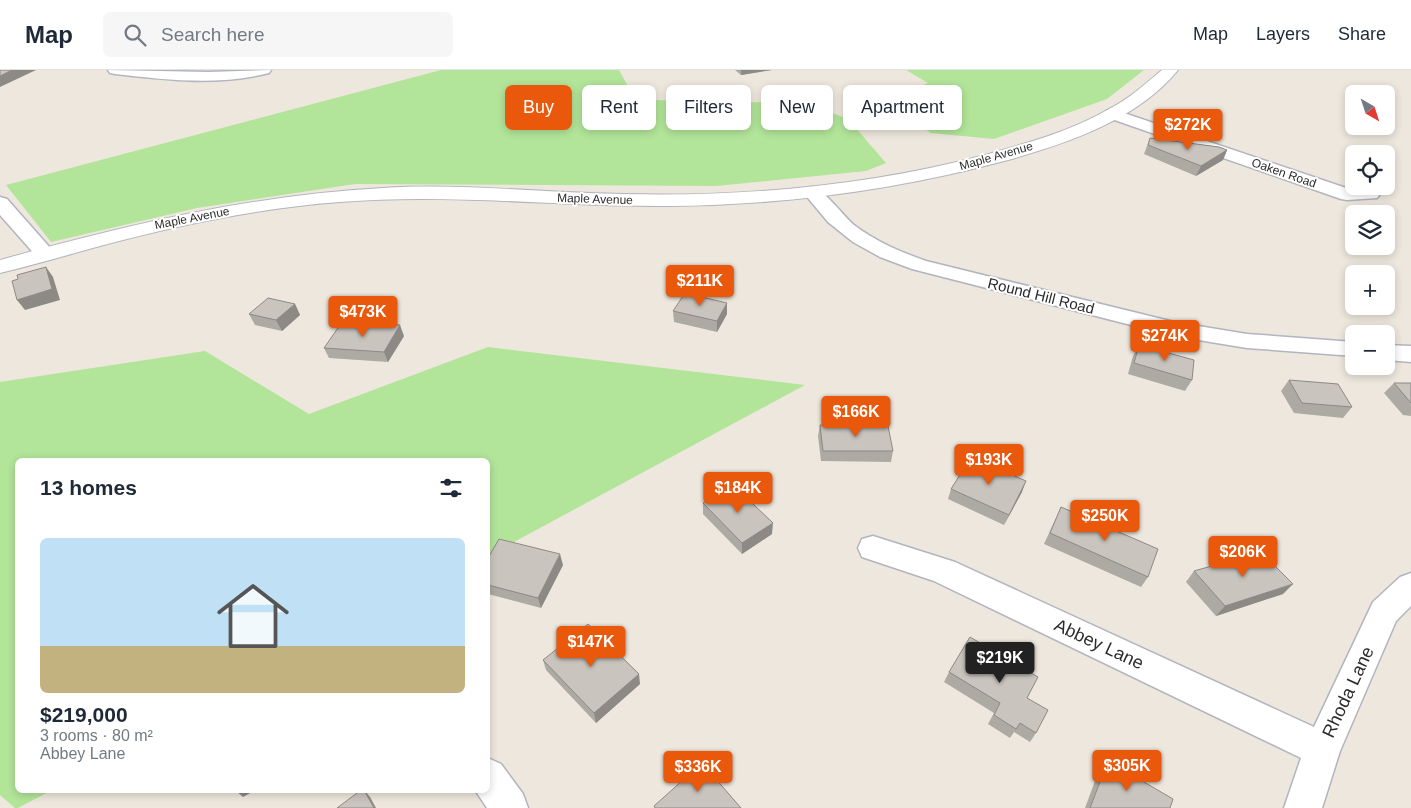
<!DOCTYPE html>
<html lang="en">
<head>
<meta charset="utf-8">
<style>
	:root { --surface:#fff; --page:#f6f6f7; --text:#1f2937; --muted:#747a83; --line:#e0e1e3; --accent:#ea580c }
	body { margin:0; font-family:Arial,sans-serif; background:var(--page); color:var(--text); height:100vh; display:flex; flex-direction:column; font-size:19px; white-space:nowrap }
	* { box-sizing:border-box; margin:0 }
	p { font-size:16px; color:var(--muted) }
	.icon { flex:none; width:28px; height:28px; fill:none; stroke:currentColor; stroke-width:2; stroke-linecap:round; stroke-linejoin:round }
	.map { position:relative; flex:1; overflow:hidden }
	.sheet { position:absolute; left:15px; top:388px; width:475px; height:335px; display:flex; flex-direction:column; background:var(--surface); border-radius:8px; box-shadow:0 2px 8px #0003 }
	.sheet>* { flex:none }
	.hud { position:absolute; left:505px; top:15px; width:475px; height:45px; display:flex; gap:10px }
	.needle { width:32px; rotate:141deg }
	.fabs { position:absolute; left:1345px; top:15px; display:grid; gap:10px }
	.fabs a { display:grid; place-items:center; width:50px; height:50px; border-radius:8px; background:var(--surface); box-shadow:0 2px 8px #0003; font-size:25px }
	.price { position:absolute; translate:-50% -42px; padding:0 11px; border-radius:5px; background:var(--accent); color:#fff; font-size:16px; line-height:32px; filter:drop-shadow(0 1px 2px #0008) }
	.price::after { content:''; position:absolute; left:50%; top:30px; width:15px; height:11px; margin-left:-8px; background:inherit; clip-path:polygon(0 0,100% 0,50% 100%) }
	.price.on { background:#222; color:#fff }
	ul { padding:0; list-style:none }
	li { display:grid; align-content:center; gap:10px; height:265px; padding:0 25px }
	li+li { border-top:1px solid var(--line) }
	li span { display:grid; place-items:center; height:155px; border-radius:8px; color:#555 }
	li>.icon { margin-inline-start:auto }
	span .icon { width:90px; height:90px; fill:#fffc; stroke-width:1 }
	li b { font-size:21px }
	h2 { display:flex; justify-content:space-between; align-items:center; height:60px; padding:0 25px; font-size:21px }
	.tag { padding:0 18px; border-radius:8px; background:var(--surface); box-shadow:0 2px 8px #0003; font-size:18px; line-height:45px }
	.tag.on { background:var(--accent); color:#fff }
	header { display:flex; align-items:center; gap:30px; box-sizing:border-box; height:70px; padding:0 25px; background:var(--surface); border-bottom:1px solid var(--line) }
	header strong { font-size:24px }
	nav { display:flex; gap:28px; margin-inline-start:auto; font-size:18px }
	.search { width:350px; height:45px; background:var(--page); display:flex; align-items:center; gap:12px; box-sizing:border-box; padding:0 18px; border-radius:8px; color:var(--muted); font-size:19px }
	.map>svg:first-child { display:block }
</style>
</head>
<body>
<header>
<strong>Map</strong>
<div class="search"><svg class="icon" aria-label="search" viewBox="0 0 24 24"><circle cx="10" cy="10" r="6"/><path d="M15 15l6 6"/></svg>Search here</div>
<nav><a>Map</a><a>Layers</a><a>Share</a></nav>
</header>
<div class="map">
<svg width="1411" height="738" viewBox="0 0 1411 738">
	<rect width="100%" height="100%" fill="#eee7dd"/>
	<path fill="#b2e599" d="M441,0H619L635,29L720,33L800,31L848,49L886,93L866,101L716,116L355,114L197,138L51,172L6,115Z
		M906,0H1144L1107,29L994,69L931,63L896,40L892,25L928,13Z
		M488,277L805,315L488,486V390H18V720H52L18,738H15L0,725V312L205,281L309,344Z"/>
	<g fill="none" stroke-linecap="round" stroke-linejoin="round">
		<defs>
			<path id="minor" d="M108,0L208,2L271,0L269,3C218,16 167,10 115,4L110,3Z
				M1112,39L1349,119L1377,120L1380,124L1377,128L1347,130L1341,129L1106,47L1104,44L1106,41Z
				M812,117C825,120 842,145 854,155C876,172 901,182 926,191L1174,252L1247,264L1354,272V286L1247,278L1174,266L912,199L880,187L853,172L828,152L803,122L806,118Z
				M0,127L7,129L52,180L55,184L52,188L45,190L38,188L0,145Z
				M1386,275L1411,276V292L1386,290Z
				M873,466L955,492L1314,657L1373,532L1400,507L1411,503V536L1396,551L1340,681L1322,738H1284L1301,688L934,511L862,487L858,478L862,469Z
				M488,688L501,694L523,724L528,738H487L475,720H488Z"/>
			<path id="secondary" d="M1162,0H1178C1137,50 1068,73 1008,90C897,120 784,135 670,136C560,137 450,123 340,132C259,138 178,155 100,176C67,185 34,195 0,203V190C126,155 252,125 383,118C463,113 543,123 623,124C744,127 867,116 985,85C1028,73 1071,61 1109,39C1129,29 1145,14 1162,0Z"/>
		</defs>
		<use href="#minor" stroke="#b2b4bf" stroke-width="3"/>
		<use href="#secondary" stroke="#b2b4bf" stroke-width="2"/>
		<use href="#minor" fill="#fff" fill-rule="evenodd"/>
		<use href="#secondary" fill="#fff" fill-rule="evenodd"/>
	</g>
	<path fill="#ada9a3" d="M735,0H772L741,5Z
		M1150,68L1227,80L1223,90L1196,106L1144,84Z
		M727,233V244L717,262L674,252L673,241Z
		M295,234L300,245L282,261L255,255L249,244Z
		M404,266L388,292L329,288L324,278Z
		M1139,275L1192,310L1185,321L1128,304L1133,286Z
		M1289,310L1352,337L1343,348L1294,343L1281,321Z
		M1394,313H1411V346L1403,345L1384,323Z
		M820,355L893,381L891,392L821,391L818,366Z
		M951,419L1022,422L1004,455L948,429Z
		M703,433L772,464L742,484L703,444Z
		M1061,437L1148,507L1141,517L1044,474Z
		M488,488L563,495L541,538L488,524Z
		M1194,501L1283,524L1216,546L1186,512Z
		M543,590L640,614L596,653L546,600Z
		M949,602L1027,628L1036,663L1030,672L1014,662L1010,668L988,654L994,643L944,612Z
		M1108,691L1170,738H1085L1099,700Z"/>
	<path fill="#8d8984" d="M12,0H36L0,17V6Z
		M741,0H772L741,5Z
		M1227,80L1223,90L1196,106L1201,96Z
		M46,197L53,207L60,230L25,240L17,230Z
		M727,233V244L717,262V251Z
		M295,234L300,245L282,261L276,250Z
		M400,255L404,266L388,292L384,282Z
		M1026,411L1022,422L1004,455Z
		M773,453L772,464L742,484V473Z
		M560,484L563,495L541,538L538,528Z
		M1293,514L1283,524L1216,546L1225,536Z
		M639,604L640,614L596,653L594,643Z
		M235,720H256L243,727Z
		M364,720L370,727L376,738H374Z"/>
	<path fill="#c9c4bd" stroke="#8d8984" d="M0,0H12L0,6Z
		M1150,68L1219,77L1227,80L1201,96L1148,75Z
		M46,197L52,219L17,230L12,211L18,209L17,205Z
		M685,223L727,233L717,251L673,241Z
		M268,228L295,234L276,250L249,244Z
		M367,253L400,255L384,282L324,278L340,255L365,257Z
		M1139,275L1194,290L1192,310L1134,293Z
		M1289,310L1338,314L1352,337L1302,333Z
		M1394,313H1411V333Z
		M820,355L888,356L893,381H823Z
		M971,387L1026,411L1009,445L951,419Z
		M733,415L773,453L742,473L703,433Z
		M1061,437L1158,479L1148,507L1050,463Z
		M499,469L560,484L538,528L488,515V488Z
		M1261,482L1293,514L1225,536L1194,501Z
		M588,554L639,604L594,643L543,590Z
		M970,567L1038,607L1027,628L1048,640L1036,663L1020,653L1016,659L994,645L1000,633L949,602Z
		M1108,691L1173,729L1170,738H1090Z
		M702,693L741,738H655L654,736Z
		M361,720H364L374,738H337Z"/>
	<g text-anchor="middle" stroke-width="4" stroke-linejoin="round" paint-order="stroke">
		<g font-size="12" fill="#2c2c2c" stroke="#fff">
			<text transform="translate(996 86) rotate(-16)" y="4">Maple Avenue</text>
			<text transform="translate(1284 103) rotate(19)" y="4">Oaken Road</text>
			<text transform="translate(595 129) rotate(2)" y="4">Maple Avenue</text>
			<text transform="translate(192 148) rotate(-11)" y="4">Maple Avenue</text>
		</g>
		<g font-size="15" fill="#2c2c2c" stroke="#fff">
			<text transform="translate(1041 226) rotate(14)" y="5">Round Hill Road</text>
		</g>
		<g font-size="18" fill="#2c2c2c" stroke="#fff">
			<text transform="translate(1099 574) rotate(25)" y="6">Abbey Lane</text>
			<text transform="translate(1348 622) rotate(-65)" y="6">Rhoda Lane</text>
		</g>
	</g>
</svg>
<div class="fabs">
<a><svg class="needle" viewBox="-14 -14 28 28"><path d="M0-13l5 13h-10z" fill="#e53935"/><path d="M0 13l5-13h-10z" fill="#747a83"/></svg></a>
<a><svg class="icon" aria-label="locate" viewBox="0 0 24 24"><circle cx="12" cy="12" r="6"/><path d="M12 2v4M12 18v4M2 12h4M18 12h4"/></svg></a>
<a><svg class="icon" aria-label="layers" viewBox="0 0 24 24"><path d="M12 4l9 5-9 5-9-5zM3 14l9 5 9-5"/></svg></a>
<a>+</a>
<a>−</a>
</div>
<b class="price" style="left:1188px;top:81px">$272K</b>
<b class="price" style="left:700px;top:237px">$211K</b>
<b class="price" style="left:363px;top:268px">$473K</b>
<b class="price" style="left:1165px;top:292px">$274K</b>
<b class="price" style="left:856px;top:368px">$166K</b>
<b class="price" style="left:989px;top:416px">$193K</b>
<b class="price" style="left:738px;top:444px">$184K</b>
<b class="price" style="left:1105px;top:472px">$250K</b>
<b class="price" style="left:1243px;top:508px">$206K</b>
<b class="price" style="left:591px;top:598px">$147K</b>
<b class="price on" style="left:1000px;top:614px">$219K</b>
<b class="price" style="left:1127px;top:722px">$305K</b>
<b class="price" style="left:698px;top:723px">$336K</b>
<div class="hud">
<a class="tag on">Buy</a>
<a class="tag">Rent</a>
<a class="tag">Filters</a>
<a class="tag">New</a>
<a class="tag">Apartment</a>
</div>
<section class="sheet">
<h2>13 homes<svg class="icon" aria-label="filters" viewBox="0 0 24 24"><path d="M4 7h16M4 17h16"/><circle cx="9" cy="7" r="2"/><circle cx="15" cy="17" r="2"/></svg></h2>
<ul>
<li><span style="background:linear-gradient(#bfe0f5 70%,#c2b280 0)"><svg class="icon" aria-label="home" viewBox="0 0 24 24"><path d="M3 11l9-7 9 7M6 9v11h12V9"/></svg></span><div><b>$219,000</b><p>3 rooms · 80 m²</p><p>Abbey Lane</p></div></li>
</ul>
</section>
</div>
</body>
</html>
